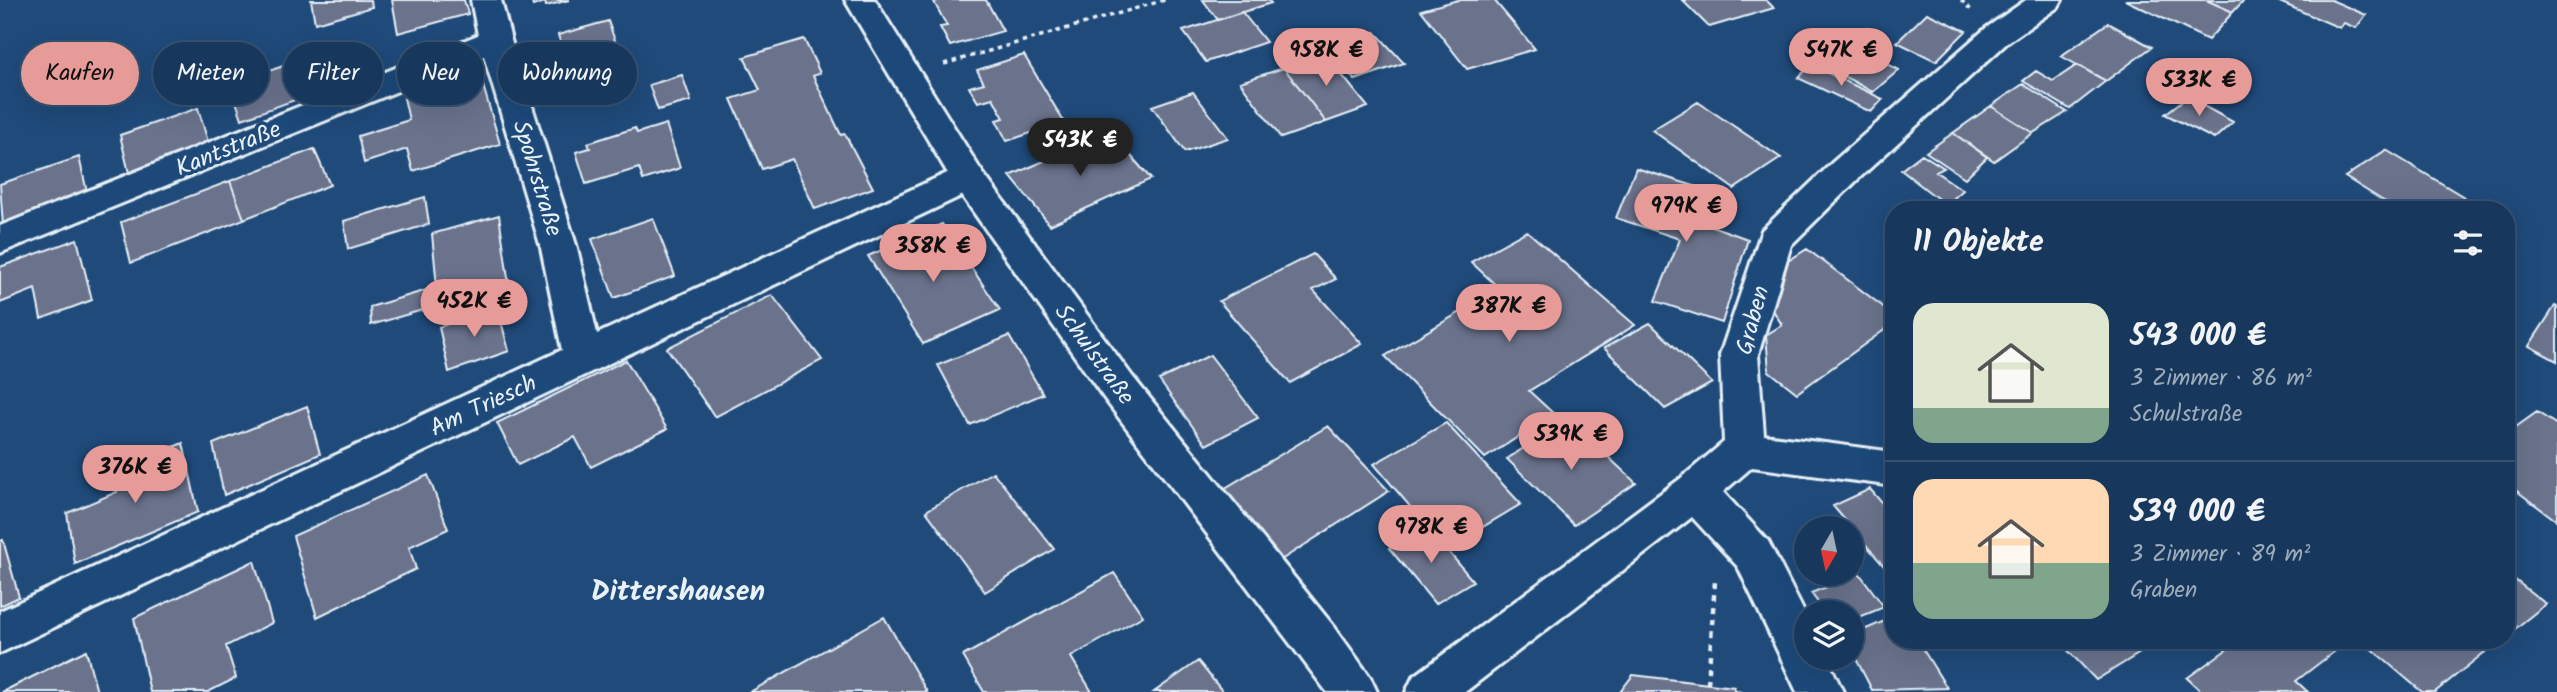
<!DOCTYPE html>
<html lang="de">
<head>
<meta charset="utf-8">
<style>
	:root { --surface:#17385c; --page:#203f62; --text:#f1f3f6; --muted:#9eacbb; --line:#365272; --accent:#e69b98 }
	body { margin:0; font-family:Kalam,sans-serif; background:var(--page); color:var(--text); height:100vh; display:flex; flex-direction:column; font-size:26px; white-space:nowrap }
	* { box-sizing:border-box; margin:0 }
	p { font-size:23px; color:var(--muted) }
	.icon { flex:none; width:38px; height:38px; fill:none; stroke:currentColor; stroke-width:2; stroke-linecap:round; stroke-linejoin:round }
	.map { position:relative; flex:1; overflow:hidden }
	.side { position:absolute; left:1885px; top:201px; width:630px; height:448px; display:flex; flex-direction:column; background:var(--surface); border-radius:28px; box-shadow:0 7px 28px #0002,0 0 0 2px var(--line) }
	.side>* { flex:none }
	.guide { position:absolute; left:21px; top:42px; width:665px; height:63px; display:flex; gap:14px }
	.needle { width:46px; rotate:189deg }
	.tools { position:absolute; left:1794px; top:516px; display:grid; gap:14px }
	.tools a { display:grid; place-items:center; width:70px; height:70px; border-radius:50%; background:var(--surface); box-shadow:0 7px 28px #0002,0 0 0 2px var(--line); font-size:35px }
	.price { position:absolute; translate:-50% -60px; padding:0 16px; border-radius:24px; background:var(--accent); color:#111; font-size:23px; line-height:46px; filter:drop-shadow(0 2px 4px #0008) }
	.price::after { content:''; position:absolute; left:50%; top:42px; width:21px; height:16px; margin-left:-10px; background:inherit; clip-path:polygon(0 0,100% 0,50% 100%) }
	.price.current { background:#222; color:#fff }
	ul { padding:0; list-style:none }
	li { display:flex; align-items:center; gap:21px; height:175px; padding:0 28px }
	li+li { border-top:2px solid var(--line) }
	li span { display:grid; place-items:center; flex:none; width:196px; height:140px; border-radius:21px; color:#555 }
	li>.icon { margin-inline-start:auto }
	span .icon { width:84px; height:84px; fill:#fffc; stroke-width:1 }
	li b { font-size:30px }
	h2 { display:flex; justify-content:space-between; align-items:center; height:84px; padding:0 28px; font-size:30px }
	.chip { padding:0 24px; border-radius:32px; background:var(--surface); box-shadow:0 7px 28px #0002,0 0 0 2px var(--line); font-size:24px; line-height:63px }
	.chip.current { background:var(--accent); color:#111 }
	.map>svg:first-child { display:block }
</style>
</head>
<body>
<div class="map">
<svg width="2557" height="692" viewBox="0 0 2557 692">
	<rect width="100%" height="100%" fill="#1f4a7a"/>
	<filter id="ink" filterUnits="userSpaceOnUse"><feTurbulence type="fractalNoise" baseFrequency=".0143" numOctaves="2"/><feDisplacementMap in="SourceGraphic" scale="14" xChannelSelector="R" yChannelSelector="G"/><feConvolveMatrix kernelMatrix="1 2 1 2 8 2 1 2 1" color-interpolation-filters="sRGB"/></filter>
	<g filter="url(#ink)">
		<path fill="#6a728c" stroke="#e8f1f8" stroke-width="2" d="M311,0H371L372,7L315,23Z
			M392,0H464L468,14L398,33Z
			M531,0H569L546,6L545,2L533,6Z
			M940,0H986L1003,31L950,46L940,27L947,26L934,2Z
			M1203,0H1268L1271,3L1218,20Z
			M1458,0H1494L1535,49L1467,69L1421,10Z
			M1682,0H1766L1774,8L1709,27Z
			M2125,0H2206L2233,12L2208,40Z
			M2206,0H2244L2233,12Z
			M2275,0H2331L2366,15L2356,28L2344,23L2340,28Z
			M1242,12L1266,42L1206,62L1183,31Z
			M1927,13L1966,31L1936,61L1897,42Z
			M608,21L624,66L573,81L558,35Z
			M2108,23L2152,47L2106,81L2061,56Z
			M1375,32L1404,63L1355,80L1327,48Z
			M804,39L820,73L813,76L841,135L845,134L873,188L815,209L792,159L762,169L731,99L760,90L744,57Z
			M1847,43L1899,70L1873,92L1821,64Z
			M1325,54L1368,107L1326,122L1284,68Z
			M1024,55L1064,122L1007,141L996,120L1004,118L993,98L978,102L969,87L984,83L977,70Z
			M304,59L317,92L242,119L230,84Z
			M1811,65L1883,99L1871,112L1798,78Z
			M2077,65L2106,81L2070,109L2023,81L2036,71L2053,81Z
			M1284,68L1326,122L1281,138L1240,82Z
			M627,74L631,84L596,95L593,84Z
			M480,75L500,144L413,171L407,149L364,163L358,136L409,120L404,98Z
			M682,75L691,101L658,110L649,85Z
			M2023,84L2067,112L2033,133L1991,106Z
			M1193,92L1228,138L1185,152L1152,106Z
			M2187,97L2233,122L2214,139L2165,114Z
			M1698,102L1781,158L1734,189L1652,130Z
			M1991,106L2033,133L1994,161L1953,133Z
			M198,108L209,145L129,173L120,135Z
			M666,124L680,168L643,180L639,168L586,184L576,152L590,148L588,143L635,128L637,133Z
			M1110,132L1151,179L1050,225L1010,176Z
			M1953,133L1987,157L1965,178L1926,152Z
			M314,149L330,185L244,219L230,181Z
			M2386,150L2484,209L2398,210L2345,177Z
			M1922,154L1944,168L1936,172L1963,190L1946,205L1901,170Z
			M79,157L88,196L3,226L0,184Z
			M1636,168L1707,190L1695,220L1748,239L1722,323L1655,301L1680,239L1616,218Z
			M230,181L244,219L131,263L121,222Z
			M425,197L429,224L348,249L344,221Z
			M499,215L509,285L371,325L370,307L437,287L432,234Z
			M653,218L675,276L614,298L592,239Z
			M942,224L1000,310L923,344L868,256Z
			M1527,231L1635,325L1529,391L1554,414L1485,458L1385,356L1500,289L1471,262Z
			M77,239L92,300L41,319L35,289L0,303V267Z
			M1807,249L1894,315V323L1797,393L1769,371L1766,335L1782,325L1773,310L1788,261Z
			M1313,254L1336,279L1313,290L1362,344L1290,383L1219,301Z
			M772,295L822,360L715,417L667,348Z
			M497,306L509,351L449,372L439,327Z
			M2555,306L2557,307V361L2529,346Z
			M1650,323L1712,383L1665,409L1604,348Z
			M1009,336L1043,394L970,425L938,365Z
			M1210,355L1258,418L1206,445L1159,380Z
			M626,360L667,429L591,467L575,437L518,465L497,423Z
			M307,406L320,454L224,495L213,444Z
			M2537,412L2557,425V521L2506,483V434Z
			M1568,419L1636,483L1574,525L1507,459Z
			M1446,423L1521,504L1446,549L1374,464Z
			M1328,426L1389,491L1281,560L1222,490Z
			M183,443L198,512L75,564L67,513L117,492L113,472Z
			M993,472L1054,549L985,592L926,511Z
			M428,475L448,529L409,547L416,569L317,617L293,536Z
			M1870,489L1894,517V578L1833,506Z
			M1427,526L1473,581L1435,604L1389,548Z
			M3,540L19,597L0,606V541Z
			M254,561L272,623L226,646L236,678L208,692H150L134,618Z
			M1114,573L1143,616L1071,657L1092,692H984L963,656Z
			M2506,573L2546,604L2506,636Z
			M1860,574L1884,607L1852,620V612H1825L1811,593Z
			M884,617L927,692H750Z
			M1894,617V640H1917L1947,688L1872,690L1852,651V635Z
			M2058,640H2161L2096,680Z
			M2240,640H2338L2343,645L2296,681L2308,692H2202L2187,678Z
			M2361,640H2500L2435,692H2422Z
			M86,650L97,692H2Z
			M1198,661L1223,692H1154Z
			M1633,675L1734,687V691L1742,692H1620Z"/>
		<g fill="none" stroke-linecap="round" stroke-linejoin="round">
			<defs>
				<path id="street" d="M471,0H501L511,40L577,248L597,334L956,169L968,166L980,169L985,178L980,187L0,653V611L562,350L541,248L484,56L0,253V226L478,35Z
					M2026,0H2062L2058,7L2008,42L1857,180L1791,245L1758,355L1764,435L1894,452V486L1752,467L1723,492L1768,541L1806,616V658H1827L1843,692H1797L1738,567L1692,517L1465,692H1406L1413,677L1680,479L1724,442L1720,355L1762,230L1833,162L1986,28Z"/>
				<path id="secondary" d="M845,0H875L980,169L1132,376L1335,628L1370,677L1377,692H1327L1104,398L956,187Z"/>
			</defs>
			<use href="#street" stroke="#e8f1f8" stroke-width="6"/>
			<use href="#secondary" stroke="#e8f1f8" stroke-width="6"/>
			<path stroke="#e8f1f8" stroke-width="3.5" stroke-dasharray="4.5 4.5" stroke-linecap="butt" d="M1961,0L1971,10
				M944,64L1165,0"/>
			<path stroke="#e8f1f8" stroke-width="4.5" stroke-dasharray="6 6" stroke-linecap="butt" d="M1708,684L1715,581"/>
			<use href="#street" fill="#1f4a7a" fill-rule="evenodd"/>
			<use href="#secondary" fill="#1f4a7a" fill-rule="evenodd"/>
		</g>
	</g>
	<g text-anchor="middle" stroke-width="7" stroke-linejoin="round" paint-order="stroke">
		<g font-size="24" fill="#e8f1f8" stroke="#1f4a7a">
			<text transform="translate(228 148) rotate(-22)" y="8">Kantstraße</text>
			<text transform="translate(538 178) rotate(73)" y="8">Spohrstraße</text>
			<text transform="translate(1752 320) rotate(-75)" y="8">Graben</text>
			<text transform="translate(1095 354) rotate(54)" y="8">Schulstraße</text>
			<text transform="translate(483 405) rotate(-25)" y="8">Am Triesch</text>
		</g>
		<g font-size="28" font-weight="bold" fill="#e8f1f8" stroke="#1f4a7a">
			<text x="678" y="600">Dittershausen</text>
		</g>
	</g>
</svg>
<div class="tools">
<a><svg class="needle" viewBox="-14 -14 28 28"><path d="M0-13l5 13h-10z" fill="#e53935"/><path d="M0 13l5-13h-10z" fill="#9eacbb"/></svg></a>
<a><svg class="icon" aria-label="layers" viewBox="0 0 24 24"><path d="M12 4l9 5-9 5-9-5zM3 14l9 5 9-5"/></svg></a>
</div>
<b class="price" style="left:1326px;top:88px">958K €</b>
<b class="price" style="left:1841px;top:88px">547K €</b>
<b class="price" style="left:2199px;top:118px">533K €</b>
<b class="price current" style="left:1080px;top:178px">543K €</b>
<b class="price" style="left:1686px;top:244px">979K €</b>
<b class="price" style="left:933px;top:284px">358K €</b>
<b class="price" style="left:474px;top:339px">452K €</b>
<b class="price" style="left:1509px;top:344px">387K €</b>
<b class="price" style="left:1571px;top:472px">539K €</b>
<b class="price" style="left:135px;top:505px">376K €</b>
<b class="price" style="left:1431px;top:565px">978K €</b>
<div class="guide">
<a class="chip current">Kaufen</a>
<a class="chip">Mieten</a>
<a class="chip">Filter</a>
<a class="chip">Neu</a>
<a class="chip">Wohnung</a>
</div>
<section class="side">
<h2>11 Objekte<svg class="icon" aria-label="filters" viewBox="0 0 24 24"><path d="M4 7h16M4 17h16"/><circle cx="9" cy="7" r="2"/><circle cx="15" cy="17" r="2"/></svg></h2>
<ul>
<li><span style="background:linear-gradient(#dfe7d0 75%,#7fa58c 0)"><svg class="icon" aria-label="home" viewBox="0 0 24 24"><path d="M3 11l9-7 9 7M6 9v11h12V9"/></svg></span><div><b>543 000 €</b><p>3 Zimmer · 86 m²</p><p>Schulstraße</p></div></li>
<li><span style="background:linear-gradient(#ffd9b3 60%,#7fa58c 0)"><svg class="icon" aria-label="home" viewBox="0 0 24 24"><path d="M3 11l9-7 9 7M6 9v11h12V9"/></svg></span><div><b>539 000 €</b><p>3 Zimmer · 89 m²</p><p>Graben</p></div></li>
</ul>
</section>
</div>
</body>
</html>
